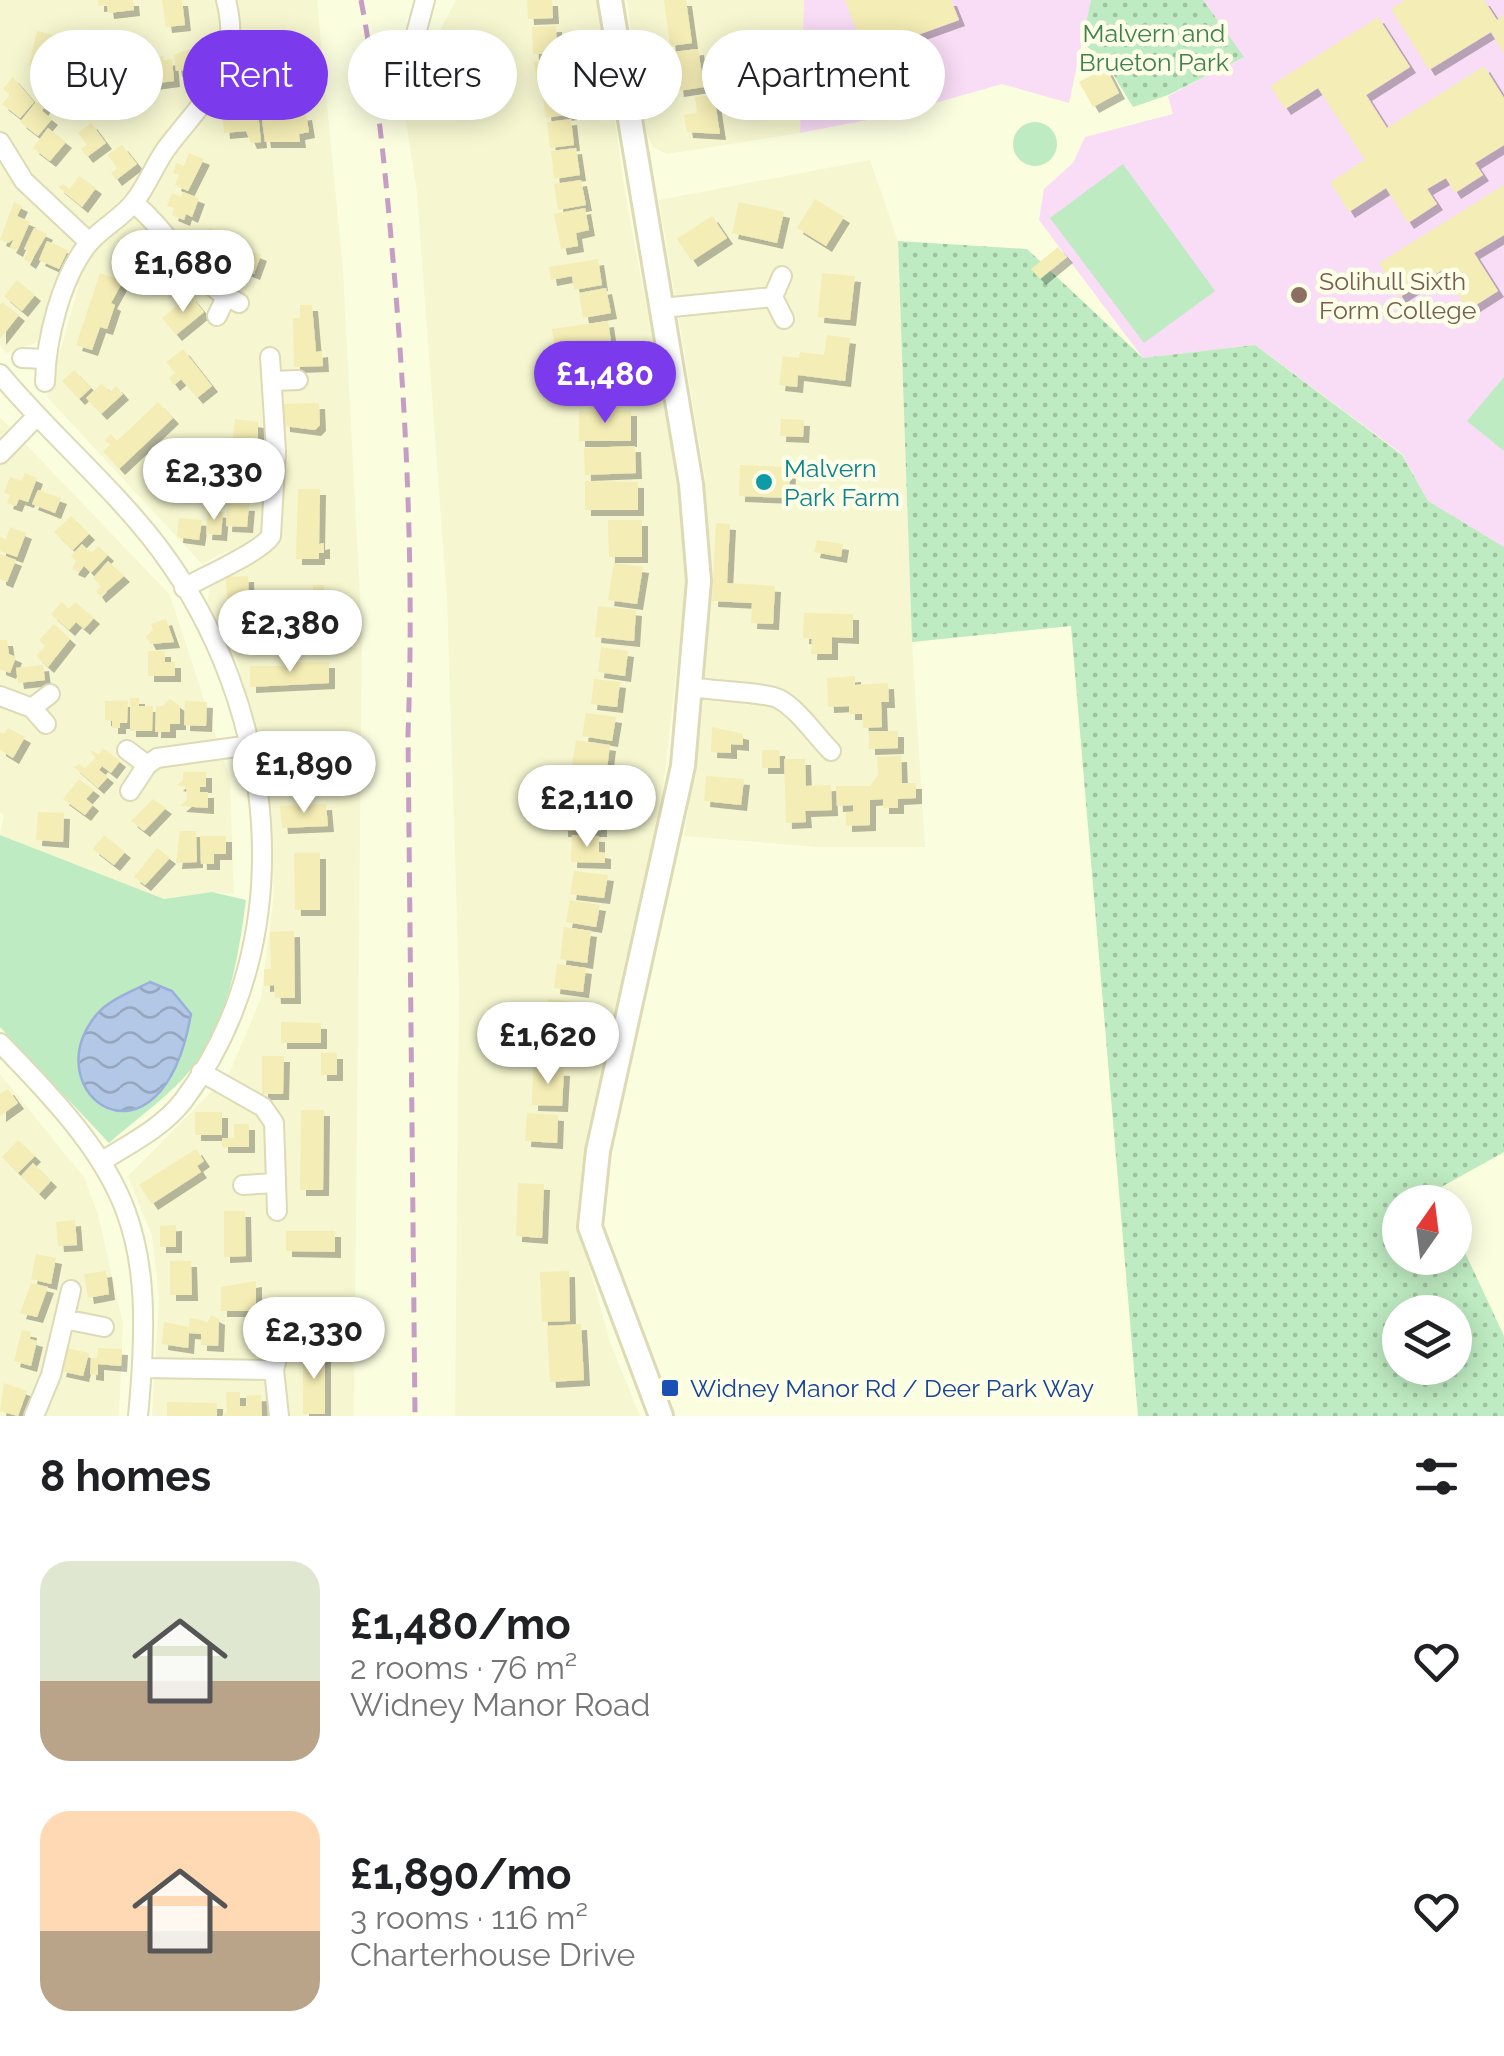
<!DOCTYPE html>
<html lang="en">
<head>
<meta charset="utf-8">
<style>
	:root { --surface:#fff; --page:#f6f6f6; --text:#202124; --muted:#757577; --accent:#7c3aed }
	body { margin:0; font-family:Raleway,sans-serif; background:var(--page); color:var(--text); height:100vh; display:flex; flex-direction:column; font-size:38px; white-space:nowrap }
	* { box-sizing:border-box; margin:0 }
	p { font-size:32px; color:var(--muted) }
	.icon { flex:none; width:55px; height:55px; fill:none; stroke:currentColor; stroke-width:2; stroke-linecap:round; stroke-linejoin:round }
	.map { position:relative; height:1416px; overflow:hidden }
	.panel { display:flex; flex-direction:column; background:var(--surface); flex:1 }
	.panel>* { flex:none }
	.top-card { position:absolute; left:30px; top:30px; width:1000px; height:90px; display:flex; gap:20px }
	.needle { width:65px; rotate:14deg }
	.fabs { position:absolute; left:1382px; top:1185px; display:grid; gap:20px }
	.fabs a { display:grid; place-items:center; width:90px; height:90px; border-radius:50%; background:var(--surface); box-shadow:0 5px 25px #0003; font-size:50px }
	.price { position:absolute; translate:-50% -85px; padding:0 22px; border-radius:35px; background:#fff; color:#222; font-size:32px; line-height:65px; filter:drop-shadow(0 2px 5px #0008) }
	.price::after { content:''; position:absolute; left:50%; top:60px; width:30px; height:22px; margin-left:-15px; background:inherit; clip-path:polygon(0 0,100% 0,50% 100%) }
	.price.current { background:var(--accent); color:#fff }
	ul { padding:0; list-style:none }
	li { display:flex; align-items:center; gap:30px; height:250px; padding:0 40px }
	li span { display:grid; place-items:center; flex:none; width:280px; height:200px; border-radius:30px; color:#555 }
	li>.icon { margin-inline-start:auto }
	span .icon { width:120px; height:120px; fill:#fffc; stroke-width:1 }
	li b { font-size:42px }
	h2 { display:flex; justify-content:space-between; align-items:center; height:120px; padding:0 40px; font-size:42px }
	.chip { padding:0 35px; border-radius:45px; background:var(--surface); box-shadow:0 5px 25px #0003; font-size:35px; line-height:90px }
	.chip.current { background:var(--accent); color:#fff }
	.map>svg:first-child { display:block }
</style>
</head>
<body>
<div class="map">
<svg width="1504" height="1416" viewBox="0 0 1504 1416">
	<defs>
		<pattern id="park-dots" width="8" height="8" patternUnits="userSpaceOnUse" patternTransform="scale(2.5)"><rect width="8" height="8" fill="#beebc1"/><path d="M2 2h.1M6 6h.1" fill="none" stroke="#9fc39f" stroke-width="1.8" stroke-linecap="round"/></pattern>
		<pattern id="water-waves" width="16" height="10" patternUnits="userSpaceOnUse" patternTransform="scale(2.5)"><rect width="16" height="10" fill="#b3c7e7"/><path d="M0 5q4-4 8 0t8 0" fill="none" stroke="#96a6bd"/></pattern>
		<filter id="shadow"><feDropShadow dx="6" dy="6" stdDeviation="0" flood-color="#0004"/></filter>
	</defs>
	<rect width="100%" height="100%" fill="#fbfddf"/>
	<path fill="#f6f7d0" d="M0,0H317L343,270L362,637L354,1416H152L159,1298L152,1236L128,1176L229,1074L261,998L274,894L269,776L236,657L206,605L210,588L241,565L229,550L202,564L47,397L79,285L60,280L42,341L6,353L0,345Z
		M456,0H597L627,204L679,478L687,574L658,835L586,1155L579,1230L610,1342L640,1416H455L459,987L447,599L417,194L403,101Z
		M627,0H804L800,133L667,154L653,147L643,126Z
		M870,160L898,241L912,642L925,847H817L684,836L701,727L709,622L705,478L659,200Z
		M0,417L170,595L230,779L234,894L212,892L164,899L0,835L4,815L0,812Z
		M0,1074L84,1177L98,1214L123,1324L119,1416H0Z"/>
	<path fill="#f9dcf6" d="M804,0H1091L1069,103L1002,84L893,115L800,133Z
		M1203,0H1504V547L1428,501L1402,454L1255,345L1143,358L1039,220L1044,189L1073,163L1085,137L1173,114L1168,96L1243,57Z"/>
	<path fill="#beebc1" d="M1013 144a22 22 0 1 1 44 0a22 22 0 1 1-44 0Z
		M1123,164L1215,291L1144,343L1050,218Z
		M1504,377V451L1467,421Z
		M0,835L164,899L212,892L246,900C238,958 230,1014 196,1063C174,1093 137,1118 109,1143L0,1027Z"/>
	<path fill="url(#park-dots)" fill-rule="evenodd" d="M1091,0H1203L1244,57L1168,95L1133,107L1107,64L1082,42Z
		M898,241L1027,249L1143,358L1255,345L1402,455L1428,501L1504,547V1152L1436,1190L1442,1202H1400V1258H1455V1231L1504,1336V1416H1138L1071,626L912,642ZM1400,1312H1455V1368H1400Z"/>
	<path fill="url(#water-waves)" stroke="#99b0da" stroke-width="2.5" d="M150,982L172,991L191,1014C161,1185 31,1094 97,1014C110,999 133,991 150,982Z"/>
	<path fill="#f4edb5" filter="url(#shadow)" d="M98,0H133L134,10L108,13L107,5L98,6Z
		M162,0H182L185,25L166,27Z
		M527,0H552L553,18L528,19Z
		M664,0H686L692,43L670,46Z
		M845,0H951L959,20L865,54Z
		M1405,0H1484L1497,20L1504,15V54L1491,32L1429,70L1391,9Z
		M1378,17L1410,67L1366,95L1387,128L1484,66L1504,98V145L1475,163L1483,175L1455,193L1446,178L1427,189L1437,204L1408,223L1386,188L1349,212L1330,182L1365,160L1318,88L1285,109L1270,86Z
		M556,26L557,54H533L532,27Z
		M286,30L287,36L299,34L302,55L256,61L252,34L267,31L268,37Z
		M37,31L54,35L46,69L29,65Z
		M189,49L199,53L201,68L176,71L174,55Z
		M698,49L704,87L678,91L672,52Z
		M163,56L164,60L172,59L174,81L151,84L149,58Z
		M561,57L565,82L538,87L534,62Z
		M1106,68L1119,93L1093,107L1079,82Z
		M13,77L34,102L20,118L2,104L10,95L3,89Z
		M95,80L111,83L105,109L83,101L86,95L92,96Z
		M566,89L571,114L546,118L542,93Z
		M714,95L720,134L687,132L684,115L697,113L695,97Z
		M36,102L45,105L42,111L52,119L38,136L20,122Z
		M248,107V113L258,112L261,142L251,143L246,131L224,133L222,110Z
		M306,114L309,132L299,134L300,142H265L262,120Z
		M571,119L574,145L550,148L547,122Z
		M91,123L106,143L87,157L81,149L87,145L78,133Z
		M48,128L66,142L50,161L33,148Z
		M122,145L137,164L116,180L111,173L117,168L108,155Z
		M576,148L580,175L554,179L551,151Z
		M189,153L204,159L188,191L175,185L179,175L173,173L176,163L184,166Z
		M79,176L96,188L82,207L58,187L63,184L70,189Z
		M581,180L586,205L558,210L554,184Z
		M1504,185V235L1474,253L1498,291L1468,310L1442,270L1400,297L1379,263Z
		M183,192L199,198L192,217L186,214L184,220L172,215L174,208L167,206L172,193L181,197Z
		M815,199L844,217L826,246L797,228Z
		M14,202L22,206L17,216L30,222L17,251L10,247L14,239L8,243L0,240Z
		M739,202L784,212L777,243L732,233Z
		M585,208L589,230L576,233L578,246L561,249L554,214Z
		M712,216L727,238L692,261L677,239Z
		M34,228L47,234L30,263L24,259L28,251L24,249Z
		M210,228L227,239L230,233L241,237L238,246L261,255L254,274L214,258L216,253L202,247Z
		M148,229L163,247L151,257L155,262L148,269L144,264L133,273L127,266L121,271L111,259Z
		M47,241L68,250L59,269L39,260Z
		M1058,247L1067,257L1040,279L1031,269Z
		M598,259L602,285L574,290L572,276L551,280L549,267Z
		M100,273L123,281L111,303L115,305L107,329L100,327L92,350L76,345Z
		M822,273L855,276L850,320L818,317Z
		M17,280L35,295L22,311L4,296Z
		M606,288L611,313L583,318L579,293Z
		M190,295L204,312L176,335L162,318Z
		M2,302L19,315L0,339V305Z
		M300,305H312L316,352L322,351L323,366L294,367L293,318H300Z
		M608,321L611,342L563,349L562,342L554,343L552,329Z
		M827,335L850,338L845,381L798,375L797,387L779,385L783,356L799,358L800,352L824,355Z
		M183,349L212,386L197,398L181,379L174,385L169,378L175,373L166,362Z
		M597,351V357L615,355L619,391L594,394L592,375L578,376L576,353Z
		M74,370L91,388L79,399L62,381Z
		M102,383L110,392L116,386L123,394L101,414L86,398Z
		M158,402L173,418L119,469L103,451L110,445L105,440L111,434L117,441Z
		M319,403L320,425L315,430L284,426L283,404Z
		M631,410V441H579V411Z
		M235,419L258,422V462H252L245,479L220,476L221,467L230,468Z
		M781,419L804,420L803,437L780,436Z
		M635,446L636,473L585,475L584,448Z
		M740,465L790,467L789,498L739,496Z
		M25,473L37,478L28,502L19,499L16,506L7,503L10,495L4,493L10,477L22,481Z
		M585,481L638,482V510H585Z
		M298,489H320L319,544L324,543V553H319V559H296Z
		M38,490L61,498L55,513L32,504Z
		M227,504L249,505L247,527L226,526Z
		M208,511L223,512L221,535L206,534Z
		M71,516L89,534L73,550L54,532Z
		M179,518L202,520L199,540L177,537Z
		M608,520H642V557H609Z
		M716,523L730,524L727,583L775,586L773,624L751,623L752,603L712,601Z
		M10,527L26,533L17,557L0,551V537L6,539Z
		M817,540L843,544L841,557L814,552Z
		M82,544L91,553L98,546L108,555L91,573L84,566L79,572L72,569L76,561L71,556Z
		M0,554L16,560L7,582L0,579Z
		M108,561L124,576L100,597L96,591L101,586L93,578Z
		M614,563L643,567L637,604L608,600Z
		M248,576L250,630L236,631V623H228L226,577Z
		M313,585H324L325,614L280,615L279,593L313,592Z
		M62,602L69,609L75,602L94,618L84,629L76,622L69,630L51,614Z
		M598,606L636,610L634,641L595,637Z
		M804,613L853,614V638L832,637V654H811L812,639L803,638Z
		M166,619L174,642L150,644L146,636L153,630L151,624Z
		M54,624L70,639L48,667L36,656L45,646L39,640Z
		M0,640H7L9,654L16,657L10,673L0,669Z
		M601,647L628,651L625,676L598,672Z
		M148,651H165V662H175V676H148Z
		M294,662H329V683L250,687V666H294Z
		M43,665L45,680L18,683L16,668Z
		M855,676V685L888,683L889,702H881L882,727L863,728L862,714H849V706L828,707L827,678Z
		M594,679L620,682L617,707L591,704Z
		M130,698H139V706H153L152,731H130Z
		M170,699L180,706V724H170V732H155L156,706H163Z
		M105,701H128L127,723H120V728H112V721L105,720Z
		M185,701L207,702L206,726L184,725Z
		M586,713L616,717L612,741L582,736Z
		M712,727L743,734V745L731,744V753L711,752Z
		M8,728L25,737L13,758L0,750V732L4,734Z
		M869,731H898V748L869,749Z
		M317,738L319,762L274,765L272,741Z
		M576,740L610,745L607,769L572,765Z
		M103,748L120,761L111,773L102,766L99,770L108,777L98,788L74,767L79,764L85,768L95,758L90,750L99,754Z
		M762,750H779L780,768H762Z
		M901,756L902,783H916V798L898,799V808H883V799L870,800V825L846,826V812H853V805L837,806L836,786H870L878,775L877,757Z
		M784,759H805L806,786L831,785L832,810L805,811L806,822L786,823Z
		M569,771L602,773L600,799L576,798V784L566,783Z
		M183,772H206V787H200V792H208V808L180,806L187,800L186,787L177,785L183,780Z
		M706,776L744,779L741,805L704,801Z
		M79,779L94,790L86,799L93,805L85,815L63,799Z
		M153,799L166,808L144,831L131,821Z
		M560,803L601,804V831H562V817H570V811H559Z
		M326,804L328,826L282,828L280,806Z
		M38,812L64,813L63,842L36,840Z
		M180,831H196L197,862L176,863Z
		M104,835L125,852L114,865L93,849Z
		M572,835L599,836V852L605,853V863L571,862Z
		M200,836H226V854H214V864H201Z
		M157,848L170,858L145,885L134,877Z
		M294,853H320V910H295Z
		M574,871L608,875L604,898L570,894Z
		M570,900L600,905L596,927L566,922Z
		M564,927L591,931L587,963L560,959Z
		M294,931L295,998H275L274,985L264,986V969H271L270,932Z
		M557,964L586,968L583,992L554,988Z
		M548,999L576,1002L573,1031L545,1028Z
		M281,1022L321,1023V1043H281Z
		M541,1038L573,1039L572,1060L540,1058Z
		M321,1053H337V1075H321Z
		M262,1056H284L283,1094H262Z
		M533,1068L564,1070L562,1106L532,1105Z
		M8,1089L18,1103L0,1116V1094Z
		M301,1110H324L323,1190H300Z
		M195,1112H222V1135H195Z
		M527,1113L558,1115L557,1143L525,1141Z
		M234,1124H249V1147H222V1138H234Z
		M18,1140L35,1156L18,1173L2,1157Z
		M196,1149L204,1161L197,1166L201,1172L152,1204L139,1185Z
		M33,1163L51,1181L39,1194L21,1176Z
		M518,1183L544,1184L542,1238L516,1236Z
		M224,1211H245L246,1256L224,1257Z
		M75,1220L77,1245L58,1246L56,1222Z
		M176,1225V1247H160V1226Z
		M286,1231H335V1252L286,1251Z
		M36,1254L56,1258L51,1284L31,1279Z
		M170,1261H191L192,1295H170Z
		M106,1271L109,1294L88,1298L84,1274Z
		M569,1271L570,1321L542,1322L540,1272Z
		M256,1281V1311H221V1287Z
		M31,1283L48,1287L37,1317L20,1313Z
		M298,1302H320L321,1344L299,1345Z
		M211,1315L219,1319L218,1346L201,1345V1334L189,1333L188,1348L162,1344L164,1322L189,1327L190,1318L208,1322Z
		M581,1324L584,1380L550,1382L547,1326Z
		M22,1330L31,1332L30,1339L37,1341L31,1366L14,1361Z
		M66,1348L89,1353L83,1376L60,1371Z
		M98,1348L122,1349L121,1366L98,1364V1375L90,1374L91,1358H97Z
		M303,1351H325V1414H303Z
		M4,1383L27,1391L18,1416L0,1411Z
		M226,1392H240V1406H247L246,1396L261,1395L262,1416H222L227,1412Z
		M167,1402L217,1403V1416H167Z"/>
	<g fill="none" stroke-linecap="round" stroke-linejoin="round">
		<defs>
			<path id="minor" d="M410,56L425,0
				M222,77L244,85
				M0,142L24,181L89,242
				M134,203C176,238 186,277 239,303
				M782,276L773,297L784,319
				M662,308L773,297
				M217,316L226,297
				M22,358L46,359
				M0,374C50,434 112,486 159,548C277,705 305,940 183,1101C163,1127 131,1143 104,1160
				M273,381L298,380
				M45,382C46,339 61,278 88,244C101,228 122,218 134,202C147,186 154,166 166,149C204,98 244,71 226,0
				M0,454L36,417
				M184,588C205,576 261,552 271,536L276,451L270,357
				M691,687C712,691 766,692 779,699C798,709 816,736 831,751
				M0,696L32,708L50,694
				M32,708L46,724
				M127,750L147,765L157,758L251,745
				M130,791L147,765
				M0,1043C131,1176 156,1228 138,1416
				M201,1072L263,1107L274,1123L277,1211
				M243,1185L275,1183
				M64,1319L104,1327
				M142,1368L274,1370L279,1416
				M274,1370L279,1350
				M34,1416L51,1375L71,1290"/>
			<path id="tertiary" d="M610,0L691,484L699,581L683,766L598,1151L590,1227L661,1416"/>
		</defs>
		<use href="#minor" stroke="#dddab6" stroke-width="22"/>
		<use href="#tertiary" stroke="#dddab6" stroke-width="28"/>
		<use href="#minor" stroke="#fff" stroke-width="18"/>
		<use href="#tertiary" stroke="#fff" stroke-width="22"/>
		<path stroke="#c69ec5" stroke-width="5" stroke-dasharray="15 10" stroke-linecap="butt" d="M361,0C378,90 386,180 394,271C407,425 414,580 408,734L415,1416"/>
	</g>
	<circle fill="#8d6e63" stroke="#fdffe7" stroke-width="4" cx="1299" cy="295" r="10"/>
	<circle fill="#0f9aa8" stroke="#fdffe7" stroke-width="4" cx="764" cy="482" r="10"/>
	<rect fill="#1a4fb4" stroke="#fdffe7" stroke-width="4" x="660" y="1378" width="20" height="20" rx="5"/>
	<g text-anchor="middle" stroke-width="9" stroke-linejoin="round" paint-order="stroke">
		<g font-size="25" fill="#40814c" stroke="#fdffe7">
			<text x="1154" y="42">Malvern and<tspan x="1154" dy="29">Brueton Park</tspan></text>
		</g>
		<g font-size="25" fill="#785e54" stroke="#fdffe7" text-anchor="start">
			<text x="1319" y="290">Solihull Sixth<tspan x="1319" dy="29">Form College</tspan></text>
		</g>
		<g font-size="25" fill="#0d838f" stroke="#fdffe7" text-anchor="start">
			<text x="784" y="477">Malvern<tspan x="784" dy="29">Park Farm</tspan></text>
		</g>
		<g font-size="25" fill="#164399" stroke="#fdffe7" text-anchor="start">
			<text x="690" y="1397">Widney Manor Rd / Deer Park Way</text>
		</g>
	</g>
</svg>
<div class="fabs">
<a><svg class="needle" viewBox="-14 -14 28 28"><path d="M0-13l5 13h-10z" fill="#e53935"/><path d="M0 13l5-13h-10z" fill="#757577"/></svg></a>
<a><svg class="icon" aria-label="layers" viewBox="0 0 24 24"><path d="M12 4l9 5-9 5-9-5zM3 14l9 5 9-5"/></svg></a>
</div>
<b class="price" style="left:183px;top:315px">£1,680</b>
<b class="price current" style="left:605px;top:426px">£1,480</b>
<b class="price" style="left:214px;top:523px">£2,330</b>
<b class="price" style="left:290px;top:675px">£2,380</b>
<b class="price" style="left:304px;top:816px">£1,890</b>
<b class="price" style="left:587px;top:850px">£2,110</b>
<b class="price" style="left:548px;top:1087px">£1,620</b>
<b class="price" style="left:314px;top:1382px">£2,330</b>
<div class="top-card">
<a class="chip">Buy</a>
<a class="chip current">Rent</a>
<a class="chip">Filters</a>
<a class="chip">New</a>
<a class="chip">Apartment</a>
</div>
</div>
<section class="panel">
<h2>8 homes<svg class="icon" aria-label="filters" viewBox="0 0 24 24"><path d="M4 7h16M4 17h16"/><circle cx="9" cy="7" r="2"/><circle cx="15" cy="17" r="2"/></svg></h2>
<ul>
<li><span style="background:linear-gradient(#dfe7d0 60%,#b9a48a 0)"><svg class="icon" aria-label="home" viewBox="0 0 24 24"><path d="M3 11l9-7 9 7M6 9v11h12V9"/></svg></span><div><b>£1,480/mo</b><p>2 rooms · 76 m²</p><p>Widney Manor Road</p></div><svg class="icon" aria-label="heart" viewBox="0 0 24 24"><path d="M12 20l-8-8c-3-5 5-10 8-4 3-6 11-1 8 4z"/></svg></li>
<li><span style="background:linear-gradient(#ffd9b3 60%,#b9a48a 0)"><svg class="icon" aria-label="home" viewBox="0 0 24 24"><path d="M3 11l9-7 9 7M6 9v11h12V9"/></svg></span><div><b>£1,890/mo</b><p>3 rooms · 116 m²</p><p>Charterhouse Drive</p></div><svg class="icon" aria-label="heart" viewBox="0 0 24 24"><path d="M12 20l-8-8c-3-5 5-10 8-4 3-6 11-1 8 4z"/></svg></li>
</ul>
</section>
</body>
</html>
